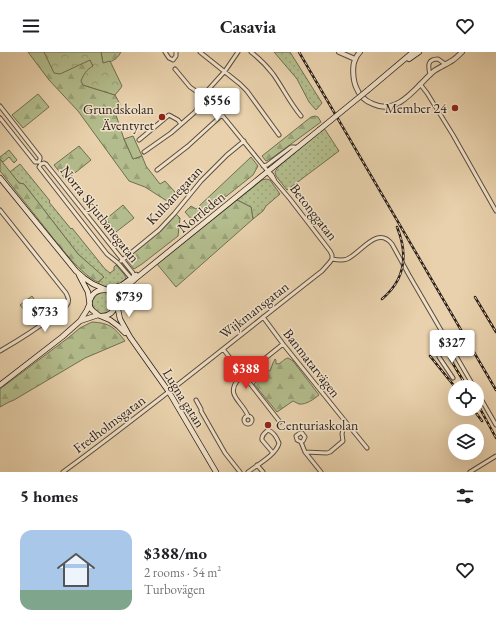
<!DOCTYPE html>
<html lang="en">
<head>
<meta charset="utf-8">
<style>
	:root { --surface:#fff; --page:#f6f6f6; --text:#202124; --muted:#757577; --line:#e0e0e0; --accent:#d93025 }
	body { margin:0; font-family:"EB Garamond",serif; background:var(--page); color:var(--text); height:100vh; display:flex; flex-direction:column; font-size:15px; white-space:nowrap }
	* { box-sizing:border-box; margin:0 }
	p { font-size:13px; color:var(--muted) }
	.icon { flex:none; width:22px; height:22px; fill:none; stroke:currentColor; stroke-width:2; stroke-linecap:round; stroke-linejoin:round }
	.map { position:relative; height:420px; overflow:hidden }
	.panel { display:flex; flex-direction:column; background:var(--surface); flex:1 }
	.panel>* { flex:none }
	.tools { position:absolute; left:448px; top:328px; display:grid; gap:8px }
	.tools a { display:grid; place-items:center; width:36px; height:36px; border-radius:50%; background:var(--surface); box-shadow:0 4px 16px #0002; font-size:20px }
	.price { position:absolute; translate:-50% -34px; padding:0 9px; border-radius:4px; background:#fff; color:#222; font-size:13px; line-height:26px; filter:drop-shadow(0 1px 2px #0008) }
	.price::after { content:''; position:absolute; left:50%; top:24px; width:12px; height:9px; margin-left:-6px; background:inherit; clip-path:polygon(0 0,100% 0,50% 100%) }
	.price.current { background:var(--accent); color:#fff }
	ul { padding:0; list-style:none }
	li { display:flex; align-items:center; gap:12px; height:100px; padding:0 20px }
	li+li { border-top:1px solid var(--line) }
	li span { display:grid; place-items:center; flex:none; width:112px; height:80px; border-radius:12px; color:#555 }
	li>.icon { margin-inline-start:auto }
	span .icon { width:48px; height:48px; fill:#fffc; stroke-width:1 }
	li b { font-size:17px }
	h2 { display:flex; justify-content:space-between; align-items:center; height:48px; padding:0 20px; font-size:17px }
	header { display:flex; justify-content:space-between; align-items:center; height:52px; padding:0 20px; background:var(--surface); font-size:18px; font-weight:700 }
	.map>svg:first-child { display:block }
</style>
</head>
<body>
<header><svg class="icon" aria-label="menu" viewBox="0 0 24 24"><path d="M4 6h16M4 12h16M4 18h16"/></svg>Casavia<svg class="icon" aria-label="heart" viewBox="0 0 24 24"><path d="M12 20l-8-8c-3-5 5-10 8-4 3-6 11-1 8 4z"/></svg></header>
<div class="map">
<svg width="496" height="420" viewBox="0 0 496 420">
	<defs>
		<pattern id="grass-dots" width="8" height="8" patternUnits="userSpaceOnUse"><rect width="8" height="8" fill="#b3bc8c"/><path d="M2 2h.1M6 6h.1" fill="none" stroke="#9aa178" stroke-width="1.8" stroke-linecap="round"/></pattern>
		<pattern id="forest-firs" width="22" height="20" patternUnits="userSpaceOnUse"><rect width="22" height="20" fill="#b3bc8c"/><path d="M5 1l3.5 6h-7zM16 11l3.5 6h-7z" fill="#9aa178"/></pattern>
		<pattern id="park-crowns" width="20" height="18" patternUnits="userSpaceOnUse"><rect width="20" height="18" fill="#b3bc8c"/><path d="M2 6a3 3 0 1 1 6 0M12 15a3 3 0 1 1 6 0" fill="none" stroke="#9aa178"/></pattern>
	</defs>
	<rect width="100%" height="100%" fill="#e8d1ac"/>
	<filter id="stains"><feTurbulence type="fractalNoise" baseFrequency=".005" numOctaves="4"/><feColorMatrix values="0 0 0 0 .2 0 0 0 0 .09 0 0 0 0 .02 0 0 0 .5 -.17"/></filter>
	<radialGradient id="worn" r=".72"><stop offset=".6" stop-color="#630" stop-opacity="0"/><stop offset="1" stop-color="#630" stop-opacity=".3"/></radialGradient>
	<path fill="url(#grass-dots)" stroke="#706e52" d="M274,0H290L322,51L316,58L309,50L297,27Z
		M324,76L339,99L287,138L276,124L275,120L278,115Z
		M9,98L17,108L14,111L9,105L3,110L0,107V105Z
		M20,112L50,149L49,150L71,177L72,176L105,217L110,221L114,218V215L116,213L124,222L126,226C120,237 108,236 97,233L103,225L78,202L24,132L19,131L10,120Z
		M266,127L270,128L280,142L266,154L263,159L253,167L251,155L237,148L262,128Z
		M92 251a11 11 0 1 1 22 0a11 11 0 1 1-22 0Z"/>
	<path fill="url(#forest-firs)" stroke="#706e52" d="M28,0H44V1L90,8L93,14L83,33L115,43L120,52L116,63L124,87L133,107L142,104L146,114L160,132L165,129L175,140L167,149L145,135L129,129L78,59L49,28Z
		M101,0H121C116,9 112,9 103,12Z
		M38,42L49,55L23,76L12,63Z
		M315,64L318,65L321,70L272,106L266,109L262,104L311,65Z
		M79,94L91,108L66,128L54,113Z
		M251,105L258,114L253,123L194,170L185,160L191,154L196,157Z
		M0,107L19,131L24,132L78,202L104,225L98,230C82,224 57,191 46,177C31,158 15,138 0,119Z
		M237,148L251,155L253,167L176,235L157,212Z
		M123,153L134,166L116,180L106,167Z
		M176,162L180,166L178,184L142,212L134,217L125,206Z
		M92,270C110,271 114,275 125,289L85,306L14,348L9,350L0,355V337L68,286L80,276Z
		M288,306L293,309L319,343C314,347 306,353 299,352C297,351 295,350 293,349L277,360L254,332L267,318L270,319L273,311L275,307L276,308V312C282,312 283,307 288,306Z"/>
	<path fill="url(#park-crowns)" stroke="#706e52" d="M44,0H101L103,11L110,9L122,34L120,37L115,43L83,33L81,29C84,22 86,18 93,14L90,8L60,22L54,21Z"/>
	<path fill="#b3bc8c" stroke="#706e52" d="M133,84L142,104L133,107L124,87Z
		M32,244L36,250L25,259L20,253Z"/>
	<g fill="none" stroke-linecap="round" stroke-linejoin="round">
		<defs>
			<path id="minor" d="M165,0L169,6L173,8L176,4V0
				M200,0L240,32L247,39L279,83
				M251,0C260,7 267,14 273,22C283,36 290,51 301,64
				M175,17L190,35L203,44L222,63L266,117L272,123L275,129
				M430,23C428,14 427,7 438,7L445,12
				M420,32L427,41L453,83L496,159
				M0,54L40,105V107L39,110H35L0,66
				M139,88L169,63L178,68L181,72
				M144,100L171,81L195,60L197,57L198,49L225,19L238,0
				M44,111L46,112L58,127L133,221L135,227L131,226L118,211L107,202L39,115L41,112Z
				M263,114L267,113L291,95H295
				M157,118L188,94L222,63
				M268,121L290,147L330,199L332,203V207
				M0,158L66,241C68,245 70,249 67,253C64,258 57,261 52,265C35,278 19,288 0,299
				M332,207C337,208 342,209 347,207C361,201 377,173 392,192L409,223L474,335
				M121,209L159,178L174,162L201,129L227,103L244,89
				M263,265L283,292L345,369L342,382L343,389L330,400L327,401L305,400
				M223,297L280,370
				M439,305L453,326
				M477,340L496,373
				M196,348L201,357V359L225,401L240,420
				M244 368a4 4 0 1 1 8 0a4 4 0 1 1-8 0Z
				M248,364C243,350 226,344 237,329L283,292
				M345,369L367,396
				M301,390L303,389L305,385L302,381H300L296,384L297,388L301,390L305,400L321,420
				M257,413L263,420
				M63,420C151,356 236,286 322,219L330,210L332,207
				M248,420C257,413 277,402 279,391C277,386 274,380 268,378C265,381 261,383 262,388L273,401
				M470,420L496,404"/>
			<path id="tertiary" d="M339,0L355,7
				M360,0C358,2 356,5 355,8C352,14 353,28 356,35C359,43 365,49 373,52C399,64 417,33 434,19C440,15 447,12 453,8C456,6 459,3 462,0"/>
			<path id="secondary" d="M409,7L419,0
				M368,38L413,0
				M0,126L76,219L84,226L93,232L109,239L113,243L116,248L120,267L130,285L169,340L216,420
				M79,223L88,240L90,255L92,258L98,263L110,268L118,274L125,281
				M106,238L122,233L136,223
				M90,248C92,242 97,238 104,238
				M116,251L124,237L135,227L319,78
				M102,264C109,264 114,260 116,252
				M80,269L98,263
				M0,333L62,285L80,269L87,258L90,251"/>
		</defs>
		<use href="#minor" stroke="#5b4c3e" stroke-width="5"/>
		<use href="#tertiary" stroke="#5b4c3e" stroke-width="6"/>
		<use href="#secondary" stroke="#2c1f19" stroke-width="6"/>
		<use href="#minor" stroke="#f0e1c9" stroke-width="3"/>
		<use href="#tertiary" stroke="#f0e1c9" stroke-width="4"/>
		<use href="#secondary" stroke="#f0e1c9" stroke-width="4.5"/>
		<defs>
			<path id="rail" d="M299,0L496,338
				M475,245L496,280
				M382,247C406,227 408,202 397,175
				M430,304L455,335
				M449,305L467,335
				M477,351L496,386
				M473,357L482,369"/>
		</defs>
		<use href="#rail" stroke="#2c1f19" stroke-width="2.5"/>
		<use href="#rail" stroke="#f0e1c9" stroke-width="1" stroke-dasharray="3" stroke-linecap="butt"/>
		<defs>
			<path id="secondary-bridge" d="M319,78L368,38"/>
		</defs>
		<use href="#secondary-bridge" stroke="#2c1f19" stroke-width="6" stroke-linecap="butt"/>
		<use href="#secondary-bridge" stroke="#f0e1c9" stroke-width="4.5"/>
	</g>
	<g fill="#8f2418" stroke="#f0e1c9" stroke-width="1.5">
		<circle cx="455" cy="56" r="4"/>
		<circle cx="162" cy="65" r="4"/>
		<circle cx="268" cy="373" r="4"/>
	</g>
	<g text-anchor="middle" stroke-width="3" stroke-linejoin="round" paint-order="stroke">
		<g font-size="14" fill="#2c1f19" stroke="#f0e1c9" text-anchor="end">
			<text x="447" y="61">Member 24</text>
			<text x="154" y="62">Grundskolan<tspan x="154" dy="16">Äventyret</tspan></text>
			<text x="276" y="378" text-anchor="start">Centuriaskolan</text>
		</g>
		<g font-size="14" fill="#2c1f19" stroke="#f0e1c9">
			<text transform="translate(174 143) rotate(-47)" y="5">Kulbanegatan</text>
			<text transform="translate(201 160) rotate(-39)" y="5">Norrleden</text>
			<text transform="translate(314 160) rotate(52)" y="5">Betonggatan</text>
			<text transform="translate(100 162) rotate(52)" y="5">Norra Skjutbanegatan</text>
			<text transform="translate(254 258) rotate(-38)" y="5">Wijkmansgatan</text>
			<text transform="translate(312 311) rotate(52)" y="5">Banmatarvägen</text>
			<text transform="translate(184 346) rotate(58)" y="5">Lugna gatan</text>
			<text transform="translate(109 372) rotate(-37)" y="5">Fredholmsgatan</text>
		</g>
	</g>
	<rect width="100%" height="100%" filter="url(#stains)"/>
	<rect width="100%" height="100%" fill="url(#worn)"/>
</svg>
<div class="tools">
<a><svg class="icon" aria-label="locate" viewBox="0 0 24 24"><circle cx="12" cy="12" r="6"/><path d="M12 2v4M12 18v4M2 12h4M18 12h4"/></svg></a>
<a><svg class="icon" aria-label="layers" viewBox="0 0 24 24"><path d="M12 4l9 5-9 5-9-5zM3 14l9 5 9-5"/></svg></a>
</div>
<b class="price" style="left:217px;top:70px">$556</b>
<b class="price" style="left:129px;top:266px">$739</b>
<b class="price" style="left:45px;top:281px">$733</b>
<b class="price" style="left:452px;top:312px">$327</b>
<b class="price current" style="left:246px;top:338px">$388</b>
</div>
<section class="panel">
<h2>5 homes<svg class="icon" aria-label="filters" viewBox="0 0 24 24"><path d="M4 7h16M4 17h16"/><circle cx="9" cy="7" r="2"/><circle cx="15" cy="17" r="2"/></svg></h2>
<ul>
<li><span style="background:linear-gradient(#a9c7e8 75%,#7fa58c 0)"><svg class="icon" aria-label="home" viewBox="0 0 24 24"><path d="M3 11l9-7 9 7M6 9v11h12V9"/></svg></span><div><b>$388/mo</b><p>2 rooms · 54 m²</p><p>Turbovägen</p></div><svg class="icon" aria-label="heart" viewBox="0 0 24 24"><path d="M12 20l-8-8c-3-5 5-10 8-4 3-6 11-1 8 4z"/></svg></li>
</ul>
</section>
</body>
</html>
